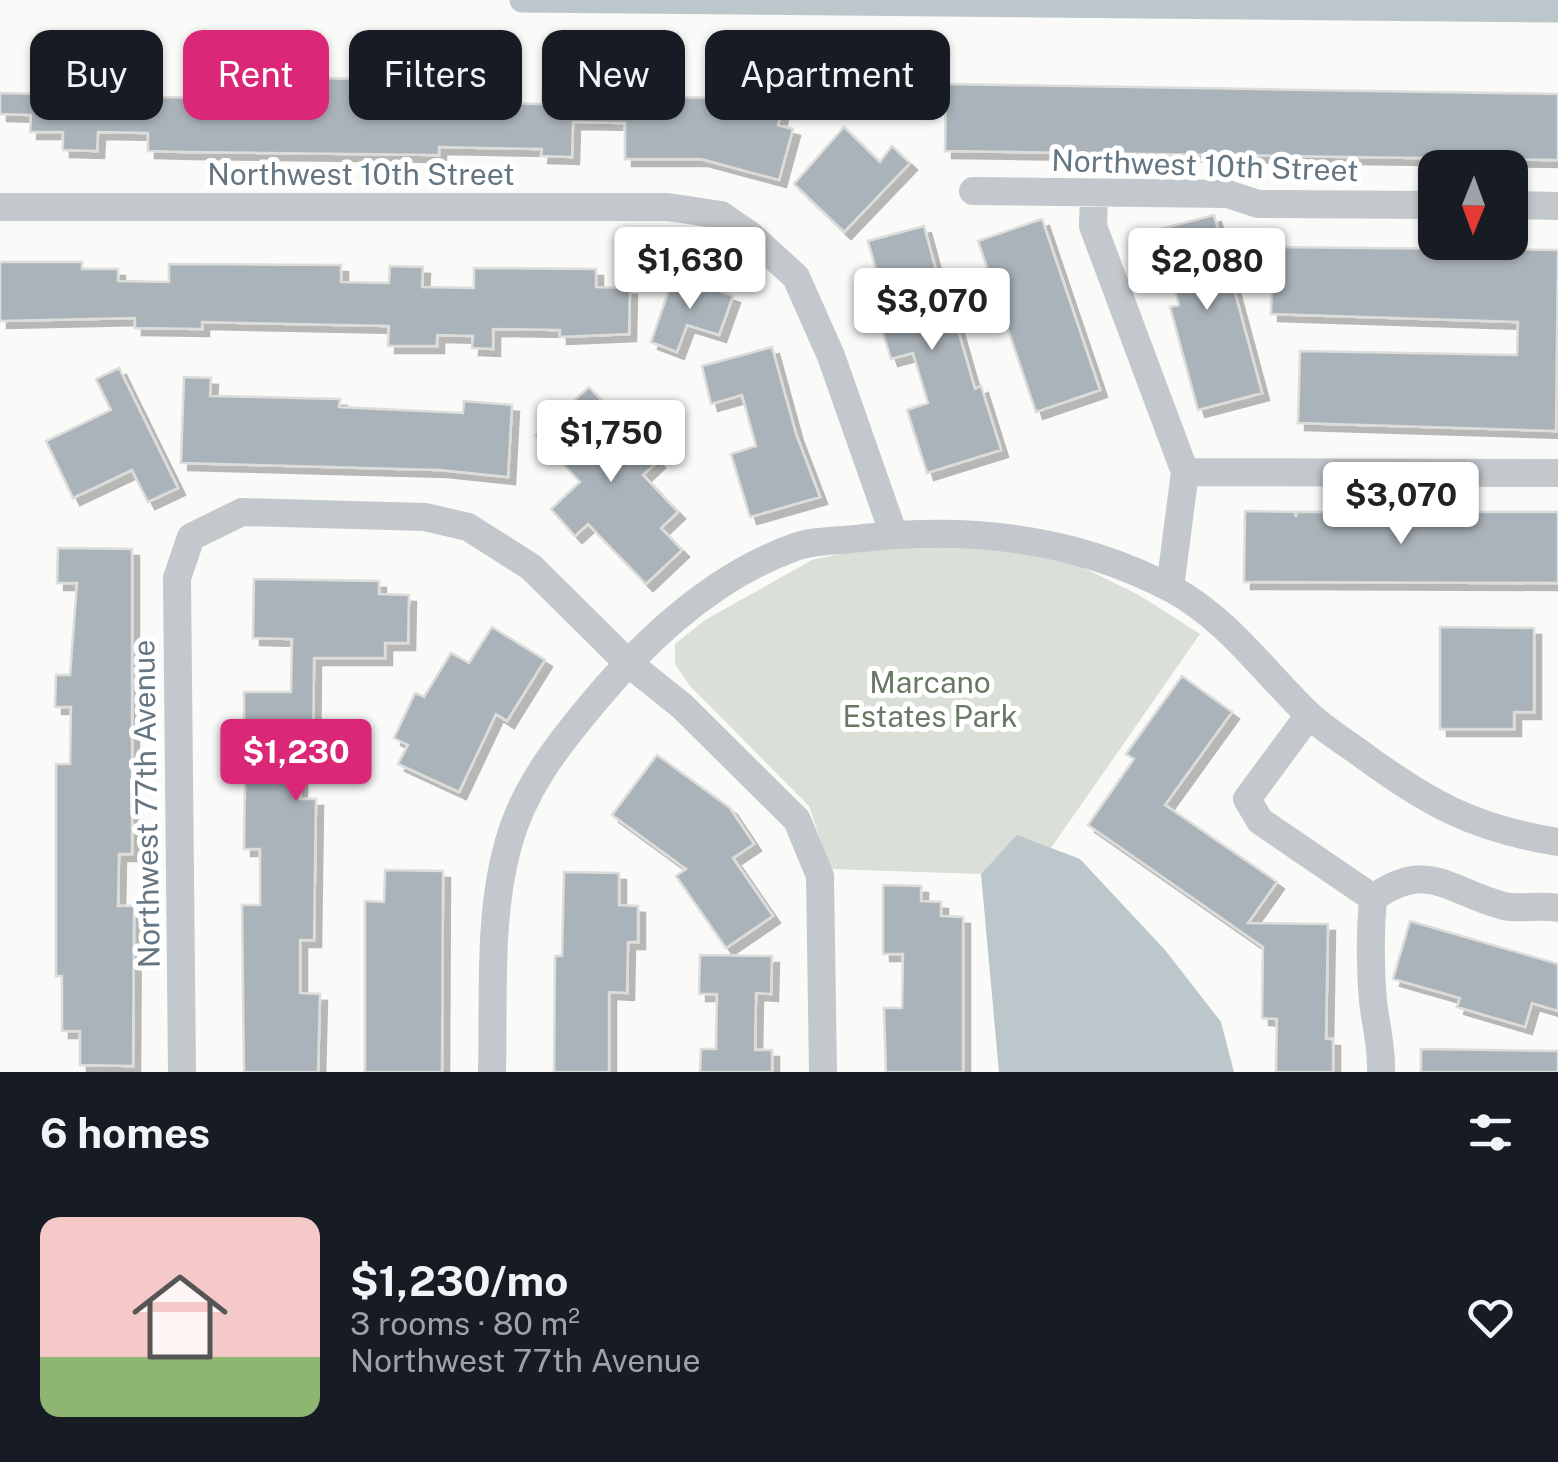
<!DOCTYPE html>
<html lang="en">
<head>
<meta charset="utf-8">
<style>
	:root { --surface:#171b24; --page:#20242c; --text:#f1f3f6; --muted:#9ea1a6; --accent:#db2777 }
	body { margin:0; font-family:"Public Sans",sans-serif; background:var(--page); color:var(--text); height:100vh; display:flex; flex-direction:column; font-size:38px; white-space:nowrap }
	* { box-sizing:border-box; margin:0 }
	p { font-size:32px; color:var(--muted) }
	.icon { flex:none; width:55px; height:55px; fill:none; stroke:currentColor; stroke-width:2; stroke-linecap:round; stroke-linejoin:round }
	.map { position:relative; height:1072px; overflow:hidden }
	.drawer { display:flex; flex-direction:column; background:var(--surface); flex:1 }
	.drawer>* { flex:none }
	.top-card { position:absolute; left:30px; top:30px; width:1000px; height:90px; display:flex; gap:20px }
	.needle { width:65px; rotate:181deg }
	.tools { position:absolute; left:1418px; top:150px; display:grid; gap:20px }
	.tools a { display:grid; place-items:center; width:110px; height:110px; border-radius:20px; background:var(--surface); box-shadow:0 2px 8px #0004; font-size:50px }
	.price { position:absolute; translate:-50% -85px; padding:0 22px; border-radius:10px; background:#fff; color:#222; font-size:32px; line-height:65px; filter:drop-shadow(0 2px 5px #0008) }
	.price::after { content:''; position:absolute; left:50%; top:60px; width:30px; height:22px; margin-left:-15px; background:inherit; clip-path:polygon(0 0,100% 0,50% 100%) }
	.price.selected { background:var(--accent); color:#fff }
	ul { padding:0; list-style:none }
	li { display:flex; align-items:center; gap:30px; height:250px; padding:0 40px }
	li span { display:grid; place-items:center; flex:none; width:280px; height:200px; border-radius:20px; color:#555 }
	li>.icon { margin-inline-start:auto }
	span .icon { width:120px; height:120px; fill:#fffc; stroke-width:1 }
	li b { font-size:42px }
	h2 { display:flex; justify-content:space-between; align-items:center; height:120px; padding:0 40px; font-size:42px }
	.tag { padding:0 35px; border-radius:20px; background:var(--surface); box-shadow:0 2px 8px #0004; font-size:35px; line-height:90px }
	.tag.selected { background:var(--accent); color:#fff }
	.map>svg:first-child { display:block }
</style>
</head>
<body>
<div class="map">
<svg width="1558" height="1072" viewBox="0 0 1558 1072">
	<defs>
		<filter id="shadow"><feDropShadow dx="7" dy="7" stdDeviation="0" flood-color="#0004"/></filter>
	</defs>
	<rect width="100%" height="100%" fill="#fafaf8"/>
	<path fill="#dadfd7" d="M918,537L1057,555L1139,595L1200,634L1051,848L1017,836L981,874L830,869L809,806L690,686L675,664V644L705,620L812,560Z"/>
	<path fill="#bbc7cb" d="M1017,835L1080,859L1165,950L1221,1022L1234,1072H999L981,874Z"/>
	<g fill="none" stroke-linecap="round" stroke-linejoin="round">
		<path stroke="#bbc7cb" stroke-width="25" d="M522,0L1558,10"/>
	</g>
	<path fill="#aab3b9" stroke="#dcdcda" stroke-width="2.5" filter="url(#shadow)" d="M320,78L355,79V94L440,95V102L542,104L543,88L606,89V96L724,98L727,86L784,101L778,125L793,129L779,180L701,159H625V123L573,122L572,157L541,156L542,149L439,147V155L185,152L148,151V133L98,132L97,151L63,150V132H30L31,115L0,114V93L200,98V86L272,87V101H320Z
		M946,84L1558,94V160L945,151Z
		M844,127L880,162L892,146L910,163L844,232L794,184Z
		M1214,215L1262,393L1198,410L1170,307L1179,305L1168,266L1158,268L1149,232Z
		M1042,219L1100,390L1036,412L978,241Z
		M924,226L946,307L951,306L975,389L981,386L1001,450L927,473L907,410L928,403L913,353L891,359L881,326L891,323L868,241Z
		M1273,247L1558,250L1556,431L1298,423L1300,351L1517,355L1518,322L1271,314Z
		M0,262H82V269H118V281L169,282V264L341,265V282L389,283L390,266L423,267L422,287L474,288V268L596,269V287L630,288L629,334L560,337V330L493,329V349L472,348L473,336L437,335V346H388L389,326L202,322V329L135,328V318L0,321Z
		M674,275L733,296L719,335L687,325L677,352L651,342Z
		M772,347L796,434L820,497L750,517L731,454L756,446L742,395L711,404L702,366Z
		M119,368L178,488L148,502L132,470L73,498L46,441L111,410L96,379Z
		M184,377L211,378L210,396L340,399L339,407L463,413L464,401L512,405L508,477L440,470L181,463Z
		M589,387L658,461L643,475L678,512L661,528L682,550L646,584L588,524L575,536L551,509L580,482L536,435Z
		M1245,511L1295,512L1296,517L1297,512H1558V583L1244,582Z
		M58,548L132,549V854H119L118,906H134L133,1066L80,1065V1031H62V976H56V764H70L71,707H55L56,675H70L77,583H57Z
		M254,579L379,581V594L409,595L408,643H385V658H314L313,760L300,759V799H316L314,940H300V993L320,994L318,1072H244L242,905H260V849H244L245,781H262L263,726H244V692H291L292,639L253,638Z
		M492,627L545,660L507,721L496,714L459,792L398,764L408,745L394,738L415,693L424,697L451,653L469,663Z
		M1440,627L1534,628V712H1514V729H1440Z
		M1182,676L1232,712L1165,805L1277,882L1248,923L1328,924L1326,1039H1333V1072H1276L1277,1019L1262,1018L1263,947L1088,825L1134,759L1126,754Z
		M657,755L730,808L754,844L733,858L773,916L726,948L676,876L686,869L612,815Z
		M385,870L443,871L442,1072H365V901L384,902Z
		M564,872L619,873V905L638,906V942H628L627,993L609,992V1072H554L555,956H562Z
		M883,885L921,886V901L941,902V916L963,917V1072H886L884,1008H902L903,954H883Z
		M1410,921L1558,964V1011L1532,1003L1525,1027L1457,1007L1460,998L1393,979Z
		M700,955L772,956L771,994L756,993L755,1050H772V1072H700L701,1049H716L717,994H699Z
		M1421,1049L1558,1051V1072H1421Z"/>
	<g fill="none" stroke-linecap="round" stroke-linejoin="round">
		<path stroke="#c3c8cc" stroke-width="28" d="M973,191L1228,194L1258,204L1435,205
			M1094,195L1093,226L1185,472L1170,588
			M1510,205L1558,206
			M0,207H668L721,215L750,235L796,277L831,356L894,535
			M1185,472L1558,473
			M1309,715L1247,799L1260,821L1373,898
			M1373,898C1429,859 1447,891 1504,906C1521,910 1540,904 1558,908
			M1373,898C1370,933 1370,967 1373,1002C1376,1026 1382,1047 1381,1072
			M182,1072L177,578L191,537L242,512L425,517L468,527L531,567L627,662L682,706L797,820L820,876L823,1072
			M492,1072C494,998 488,917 508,845C523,789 557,746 593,703C647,638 714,576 795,547C815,540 841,541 863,538C970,526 1076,538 1172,589C1227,619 1262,669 1306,712C1322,728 1342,740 1360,753C1427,803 1475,829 1558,842"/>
	</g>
	<g text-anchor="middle" stroke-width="10" stroke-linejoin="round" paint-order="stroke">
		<g font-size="30" fill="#657683" stroke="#fff">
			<text transform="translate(1205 166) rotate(2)" y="10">Northwest 10th Street</text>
			<text x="361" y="185">Northwest 10th Street</text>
			<text transform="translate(147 804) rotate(-91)" y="10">Northwest 77th Avenue</text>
		</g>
		<g font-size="30" fill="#687a64" stroke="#fff">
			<text x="930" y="693">Marcano<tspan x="930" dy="34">Estates Park</tspan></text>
		</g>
	</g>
</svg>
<div class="tools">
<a><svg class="needle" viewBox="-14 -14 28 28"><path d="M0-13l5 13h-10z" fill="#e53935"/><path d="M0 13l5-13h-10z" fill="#9ea1a6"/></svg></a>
</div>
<b class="price" style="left:690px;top:312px">$1,630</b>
<b class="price" style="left:1207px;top:313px">$2,080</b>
<b class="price" style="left:932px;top:353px">$3,070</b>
<b class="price" style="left:611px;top:485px">$1,750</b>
<b class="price" style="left:1401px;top:547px">$3,070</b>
<b class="price selected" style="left:296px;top:804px">$1,230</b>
<div class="top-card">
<a class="tag">Buy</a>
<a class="tag selected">Rent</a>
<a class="tag">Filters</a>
<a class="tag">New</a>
<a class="tag">Apartment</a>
</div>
</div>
<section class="drawer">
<h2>6 homes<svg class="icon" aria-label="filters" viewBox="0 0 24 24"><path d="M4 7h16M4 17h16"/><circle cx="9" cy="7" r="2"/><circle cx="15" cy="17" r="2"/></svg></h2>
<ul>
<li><span style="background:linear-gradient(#f6c9c9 70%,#8fb573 0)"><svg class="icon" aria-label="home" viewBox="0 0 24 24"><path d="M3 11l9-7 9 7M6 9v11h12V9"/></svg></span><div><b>$1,230/mo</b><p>3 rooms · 80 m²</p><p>Northwest 77th Avenue</p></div><svg class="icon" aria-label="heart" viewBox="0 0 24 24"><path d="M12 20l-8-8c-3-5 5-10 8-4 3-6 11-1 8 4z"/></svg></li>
</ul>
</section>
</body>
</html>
